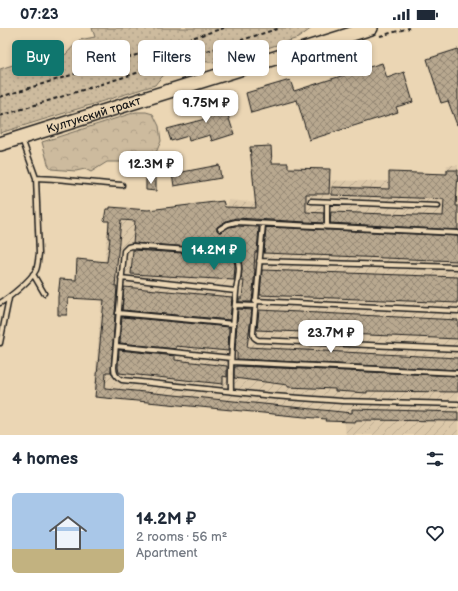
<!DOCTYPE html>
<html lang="en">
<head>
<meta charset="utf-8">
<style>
	:root { --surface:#fff; --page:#f2f2f3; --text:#1f2937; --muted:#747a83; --line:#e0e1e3; --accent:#0f766e }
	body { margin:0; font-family:"Balsamiq Sans",sans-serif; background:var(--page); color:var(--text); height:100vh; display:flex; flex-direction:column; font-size:15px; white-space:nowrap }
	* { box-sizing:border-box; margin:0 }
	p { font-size:13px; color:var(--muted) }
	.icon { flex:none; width:22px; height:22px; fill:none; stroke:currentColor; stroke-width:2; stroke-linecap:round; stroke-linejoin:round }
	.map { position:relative; height:407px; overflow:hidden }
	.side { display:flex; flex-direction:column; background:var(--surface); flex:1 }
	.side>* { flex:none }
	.guide { position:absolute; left:12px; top:12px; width:434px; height:36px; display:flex; gap:8px }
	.price { position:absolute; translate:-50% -34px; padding:0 9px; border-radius:8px; background:#fff; color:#222; font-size:13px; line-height:26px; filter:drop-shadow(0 1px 2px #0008) }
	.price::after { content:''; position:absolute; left:50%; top:24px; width:12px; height:9px; margin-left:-6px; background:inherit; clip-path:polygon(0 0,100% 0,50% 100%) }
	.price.current { background:var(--accent); color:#fff }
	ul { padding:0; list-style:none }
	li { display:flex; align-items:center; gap:12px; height:100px; padding:0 12px }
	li+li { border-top:1px solid var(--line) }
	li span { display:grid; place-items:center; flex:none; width:112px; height:80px; border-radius:6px; color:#555 }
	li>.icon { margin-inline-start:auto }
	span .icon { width:48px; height:48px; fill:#fffc; stroke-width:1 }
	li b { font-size:17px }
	h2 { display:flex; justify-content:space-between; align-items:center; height:48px; padding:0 12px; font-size:17px }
	.pill { padding:0 14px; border-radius:6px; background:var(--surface); box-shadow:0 2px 6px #0003; font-size:14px; line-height:36px }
	.pill.current { background:var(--accent); color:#fff }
	.status { display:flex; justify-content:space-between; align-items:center; height:28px; padding:0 20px; background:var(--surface); direction:ltr }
	.status svg { height:11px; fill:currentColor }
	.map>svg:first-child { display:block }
</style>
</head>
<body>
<div class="status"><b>07:23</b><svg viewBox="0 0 49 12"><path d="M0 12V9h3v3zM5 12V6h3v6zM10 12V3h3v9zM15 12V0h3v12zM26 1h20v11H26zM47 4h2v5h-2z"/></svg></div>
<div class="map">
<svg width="458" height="407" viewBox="0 0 458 407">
	<defs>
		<pattern id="industrial-furrows" width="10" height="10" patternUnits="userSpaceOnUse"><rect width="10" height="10" fill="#dcc8a9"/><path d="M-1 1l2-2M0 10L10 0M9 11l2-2" fill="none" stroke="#bcab91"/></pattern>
		<pattern id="forest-crowns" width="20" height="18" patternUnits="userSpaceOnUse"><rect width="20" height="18" fill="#cdbb9e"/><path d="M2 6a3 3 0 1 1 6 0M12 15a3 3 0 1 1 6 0" fill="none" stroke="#afa088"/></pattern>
		<pattern id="park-dots" width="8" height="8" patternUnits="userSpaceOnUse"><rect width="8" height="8" fill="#cdbb9e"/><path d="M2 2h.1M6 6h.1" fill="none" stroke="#afa088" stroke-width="1.8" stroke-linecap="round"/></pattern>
		<pattern id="building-cross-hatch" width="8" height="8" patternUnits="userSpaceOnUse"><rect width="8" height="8" fill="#b8a88f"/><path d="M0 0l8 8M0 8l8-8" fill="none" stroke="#958874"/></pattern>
	</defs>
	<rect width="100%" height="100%" fill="#ebd6b4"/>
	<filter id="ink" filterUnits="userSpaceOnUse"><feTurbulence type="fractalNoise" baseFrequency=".025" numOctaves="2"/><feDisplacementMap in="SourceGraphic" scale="8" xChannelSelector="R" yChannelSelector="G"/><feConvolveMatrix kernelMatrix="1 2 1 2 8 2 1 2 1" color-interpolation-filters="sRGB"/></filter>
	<g filter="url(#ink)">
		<path fill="url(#industrial-furrows)" d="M447,137H458V407H346L344,389L94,362L108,193L226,195L228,172L293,178L294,152L444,154Z"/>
		<path fill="url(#forest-crowns)" stroke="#746c5d" d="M136,84H146L153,86L159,98L161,113L155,127L147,131L131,134H107L91,144L85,141L76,143L51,141L48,136L42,114Z"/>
		<path fill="url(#park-dots)" stroke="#746c5d" d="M92,0H312L298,10L218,36C195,29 169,37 155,57L0,105V41L45,27L50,36L66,26L79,12L95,9Z"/>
		<path fill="url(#building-cross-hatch)" stroke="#1c1c1c" d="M458,21V97H457L448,73L441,75L427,31Z
			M382,35L387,50L404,44L413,74L396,79L398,84L309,112L297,72L251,85L246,65L290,52L294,63Z
			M222,69L234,106L212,113L210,107L189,113L188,108L171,113L167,101L205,91L200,76Z
			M271,118L272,135H288V140L330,141L329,166H306V184L324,185V195L236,190L226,193L217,199V202L220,204L229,199L236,198L259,199L257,224H255L254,241H255L252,274H239V270H242L244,253H241L242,241L241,231L238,225L234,222L133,215L135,193L121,192L115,258H117L111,344H106L105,360L352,385V381L458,384V393L356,392L355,394L325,393L326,391L95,369L104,272L68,270L67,287H58V269L60,251L76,252L77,231L107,234L110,210H108L109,193H104L106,181H110V179L148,182L223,173L225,179L256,180L250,119Z
			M219,137L221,150L174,158L172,146Z
			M447,142H458L456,178H458V202L330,195L331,184L443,188L444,171L332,167V159L389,161V144L447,146Z
			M146,151H156V163L146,162Z
			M266,199L458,208V233L264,225Z
			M133,222L231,228L233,230L235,237L234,252L131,246Z
			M262,242L458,249V275L260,267Z
			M124,259L232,269L230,292L122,282Z
			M238,281L252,282L247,319L458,330V342L237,331V324L235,323Z
			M259,282L458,292V311L257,302Z
			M122,289L229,299L228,323L176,318V321L120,315Z
			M119,322L175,328V332L227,338V349L223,348V356L119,345L118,339Z
			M236,338L458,348V364L367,363V365L335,363V361L288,359V357L234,350V339H236Z"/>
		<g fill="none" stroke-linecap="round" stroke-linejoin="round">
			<defs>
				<path id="service" d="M36,150C65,151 93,155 122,157
					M311,173L438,178
					M263,196L253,305C253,309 254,310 258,312L458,321
					M327,199V174
					M220,201L228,196L236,194L458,205
					M259,233L458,239
					M33,246L44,265
					M121,250L236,263
					M255,273L458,283
					M0,275C9,270 31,252 36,242C38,237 38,231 39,226L36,150L22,111
					M235,277L255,278
					M118,285L234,296
					M0,315L9,270
					M116,318L231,330
					M231,334L458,345
					M231,363C230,330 233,297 236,264C237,252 242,239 236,228L232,225L132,218L128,219L124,223L114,339C114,346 116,349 122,352L273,368L342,373L458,376"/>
				<g id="primary">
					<path id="s1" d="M0,116L371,0"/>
				</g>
			</defs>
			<use href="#service" stroke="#1c1c1c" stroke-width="7"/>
			<use href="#primary" stroke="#1c1c1c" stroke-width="16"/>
			<path stroke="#1c1c1c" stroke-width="2" stroke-dasharray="4 3" stroke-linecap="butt" d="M380,8L409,0
				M0,69L224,0
				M0,88L280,0"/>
			<use href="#service" stroke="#ebd6b4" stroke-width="4"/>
			<use href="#primary" stroke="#ebd6b4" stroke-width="13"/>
		</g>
	</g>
	<g text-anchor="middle" stroke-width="3" stroke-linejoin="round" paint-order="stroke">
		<g font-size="12" fill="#1c1c1c" stroke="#ebd6b4">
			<text dy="4" stroke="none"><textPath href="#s1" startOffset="98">Култукский тракт</textPath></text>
		</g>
	</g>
</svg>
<b class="price" style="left:206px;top:96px">9.75M ₽</b>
<b class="price" style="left:151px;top:157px">12.3M ₽</b>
<b class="price current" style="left:214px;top:243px">14.2M ₽</b>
<b class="price" style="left:331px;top:326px">23.7M ₽</b>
<div class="guide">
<a class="pill current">Buy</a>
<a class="pill">Rent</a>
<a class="pill">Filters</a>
<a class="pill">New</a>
<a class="pill">Apartment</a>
</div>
</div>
<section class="side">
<h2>4 homes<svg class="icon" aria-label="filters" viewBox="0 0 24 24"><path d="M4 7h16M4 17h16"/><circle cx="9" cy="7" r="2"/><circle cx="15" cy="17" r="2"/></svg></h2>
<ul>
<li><span style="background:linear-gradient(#a9c7e8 70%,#c2b280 0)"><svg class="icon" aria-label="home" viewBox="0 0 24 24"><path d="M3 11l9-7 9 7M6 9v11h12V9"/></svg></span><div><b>14.2M ₽</b><p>2 rooms · 56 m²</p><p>Apartment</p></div><svg class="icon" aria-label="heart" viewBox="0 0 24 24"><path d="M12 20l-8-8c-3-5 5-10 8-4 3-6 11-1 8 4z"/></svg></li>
</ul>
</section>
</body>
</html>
